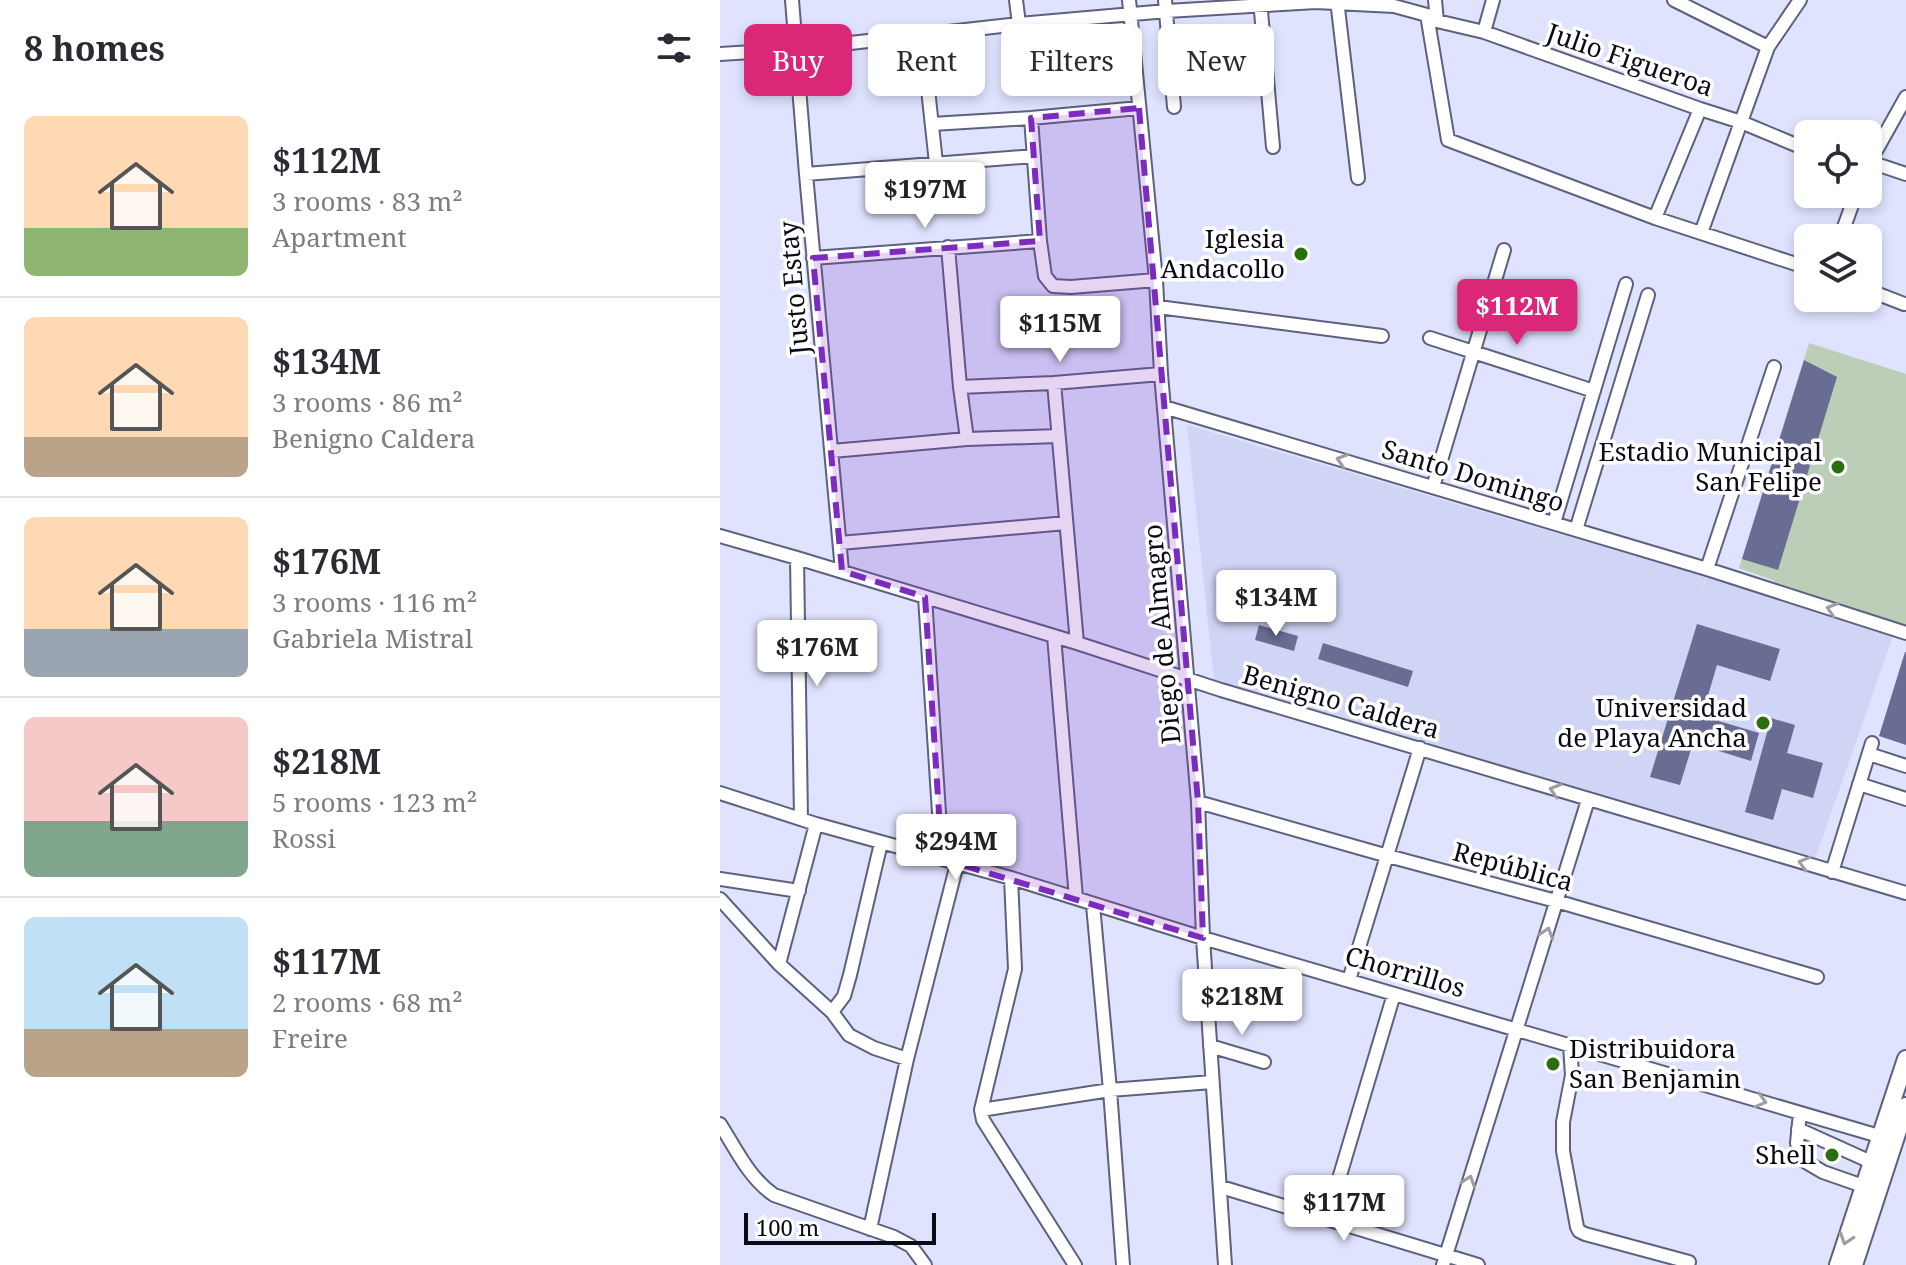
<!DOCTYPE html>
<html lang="en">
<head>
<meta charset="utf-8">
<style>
	:root { --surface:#fff; --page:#f2f2f3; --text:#2b2b33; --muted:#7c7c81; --line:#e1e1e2; --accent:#db2777 }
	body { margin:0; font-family:"Noto Serif",serif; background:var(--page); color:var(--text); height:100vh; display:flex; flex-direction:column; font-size:30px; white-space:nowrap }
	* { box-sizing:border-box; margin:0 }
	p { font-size:26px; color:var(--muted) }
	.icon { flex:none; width:44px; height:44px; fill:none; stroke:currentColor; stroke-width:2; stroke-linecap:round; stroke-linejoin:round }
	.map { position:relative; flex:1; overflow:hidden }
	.details { display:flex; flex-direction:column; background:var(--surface); width:720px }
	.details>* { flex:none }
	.guide { position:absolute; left:24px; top:24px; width:760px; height:72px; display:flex; gap:16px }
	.controls { position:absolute; left:1074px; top:120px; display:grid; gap:16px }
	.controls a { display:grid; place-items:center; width:88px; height:88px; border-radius:12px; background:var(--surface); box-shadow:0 4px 12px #0003; font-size:40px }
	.scale { position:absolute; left:24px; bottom:20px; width:192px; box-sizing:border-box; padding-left:8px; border:4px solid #0a0b16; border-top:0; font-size:22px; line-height:28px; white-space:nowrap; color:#0a0b16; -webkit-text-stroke:6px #fff; paint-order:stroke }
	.price { position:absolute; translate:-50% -68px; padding:0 18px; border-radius:8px; background:#fff; color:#222; font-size:26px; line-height:52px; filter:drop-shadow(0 2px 4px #0008) }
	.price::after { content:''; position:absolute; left:50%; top:48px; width:24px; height:18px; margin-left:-12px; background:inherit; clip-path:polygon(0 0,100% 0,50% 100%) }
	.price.on { background:var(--accent); color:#fff }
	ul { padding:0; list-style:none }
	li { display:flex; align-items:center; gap:24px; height:200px; padding:0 24px }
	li+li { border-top:2px solid var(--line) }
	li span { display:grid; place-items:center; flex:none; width:224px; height:160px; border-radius:12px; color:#555 }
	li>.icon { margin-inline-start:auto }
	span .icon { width:96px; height:96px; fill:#fffc; stroke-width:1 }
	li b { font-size:34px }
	h2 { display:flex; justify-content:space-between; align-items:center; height:96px; padding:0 24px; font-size:34px }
	.pill { padding:0 28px; border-radius:12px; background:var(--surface); box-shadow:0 4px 12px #0003; font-size:28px; line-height:72px }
	.pill.on { background:var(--accent); color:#fff }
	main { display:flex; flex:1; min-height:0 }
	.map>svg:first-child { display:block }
</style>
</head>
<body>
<main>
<section class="details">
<h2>8 homes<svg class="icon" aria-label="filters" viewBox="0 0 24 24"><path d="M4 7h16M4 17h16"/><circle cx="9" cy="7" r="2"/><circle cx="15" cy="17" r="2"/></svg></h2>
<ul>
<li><span style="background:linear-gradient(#ffd9b3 70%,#8fb573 0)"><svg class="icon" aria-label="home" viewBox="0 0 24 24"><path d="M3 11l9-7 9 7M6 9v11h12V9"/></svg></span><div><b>$112M</b><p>3 rooms · 83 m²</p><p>Apartment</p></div></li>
<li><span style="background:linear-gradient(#ffd9b3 75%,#b9a48a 0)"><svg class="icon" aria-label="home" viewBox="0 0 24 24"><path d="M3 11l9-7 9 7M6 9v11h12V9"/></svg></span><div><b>$134M</b><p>3 rooms · 86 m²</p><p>Benigno Caldera</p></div></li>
<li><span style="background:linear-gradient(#ffd9b3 70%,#9aa5b1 0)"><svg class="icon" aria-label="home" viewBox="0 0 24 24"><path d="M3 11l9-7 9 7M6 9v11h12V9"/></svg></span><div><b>$176M</b><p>3 rooms · 116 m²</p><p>Gabriela Mistral</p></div></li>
<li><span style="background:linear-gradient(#f6c9c9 65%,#7fa58c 0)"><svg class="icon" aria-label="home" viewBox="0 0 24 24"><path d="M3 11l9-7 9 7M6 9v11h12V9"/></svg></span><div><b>$218M</b><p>5 rooms · 123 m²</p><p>Rossi</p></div></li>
<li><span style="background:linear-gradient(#bfe0f5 70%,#b9a48a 0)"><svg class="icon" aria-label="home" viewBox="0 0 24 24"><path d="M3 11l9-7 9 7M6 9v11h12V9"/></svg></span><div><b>$117M</b><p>2 rooms · 68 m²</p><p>Freire</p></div></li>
</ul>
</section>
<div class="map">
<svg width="1186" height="1265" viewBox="0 0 1186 1265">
	<rect width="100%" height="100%" fill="#dfe3fe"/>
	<path fill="#d1d5f5" d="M467,425L986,577L981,596L987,577L1173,636L1093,865L494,680Z"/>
	<path fill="#bcceb7" d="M1089,343L1186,374V631L1052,588L1055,581L1019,568Z"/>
	<path fill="#696d93" d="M1084,360L1117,377L1058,570L1022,559Z
		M977,624L1060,649L1050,681L997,665L982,716L1039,733L1031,761L973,743L960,785L930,777Z
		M539,625L578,636L574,651L535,640Z
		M603,643L693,671L688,687L598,659Z
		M1185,652H1186V745L1159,736Z
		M1051,718L1075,725L1067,753L1103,763L1093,798L1062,789L1053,820L1025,812Z"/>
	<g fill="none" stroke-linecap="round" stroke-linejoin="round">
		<defs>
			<path id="minor" d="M72,0L86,174L122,571
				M296,0L299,24
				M409,0L436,280L441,374L478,802L483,938L505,1265
				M445,0L454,107
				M540,0L553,147
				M617,0L638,178
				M715,0L717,21
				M954,0L1048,47
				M707,15L728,140L935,218L1088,268
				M764,32L773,0
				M202,34L216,163
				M0,54L77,49L299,24L447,11L596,2L674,6L707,15L717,21L764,32L980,109L1021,122L1088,150
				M311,118L320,241L325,276L333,286L351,287L436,280
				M212,124L311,118L419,108
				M1150,162L1186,174
				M1148,165L1186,97
				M86,174L314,156
				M935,218L980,109
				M981,233L1048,47L1080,0
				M1120,238L1136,194
				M228,247L240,387L247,439
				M93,258L320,241
				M1148,290L1184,304
				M438,307L662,336
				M710,338L874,391
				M334,383L357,643
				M240,387L334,383L441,374
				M444,407L987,569L1186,633
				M112,451L247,439L338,436
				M713,487L784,250
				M834,523L906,284
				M856,530L928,295
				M0,536L77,558L357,643L501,690L1186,893
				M120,543L346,523
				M77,558L81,819
				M987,569L1054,367
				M205,597L222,859
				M334,636L356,898
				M1149,754L1186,766
				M1139,784L1186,799
				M0,793L96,824L291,878L483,938L1159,1136
				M478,802L668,856L836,901L1097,977
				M1112,872L1152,743
				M291,878L295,969L261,1110L263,1120L355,1265
				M0,879L79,891
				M0,899L59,964L112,1012L129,1035L154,1048L187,1059
				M373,905L390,1090L403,1265
				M59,964L96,824
				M629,980L700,748
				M112,1012L124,996L130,975L161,843
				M850,1045L852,1075L843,1122V1151L857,1227L859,1231L865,1234L969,1262
				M490,1046L544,1062
				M261,1110L390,1090L492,1082
				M1080,1113L1077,1143L1081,1159L1103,1172L1143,1186
				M0,1124C16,1149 29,1178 54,1195L174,1237L191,1246L205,1265
				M1078,1129L1151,1162
				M501,1187L758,1265
				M607,1219L674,994
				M150,1229L187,1059L237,864
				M723,1265L868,800"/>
			<path id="major" d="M1118,1265L1186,1059
				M1134,1265L1186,1106"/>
		</defs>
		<use href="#minor" stroke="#5d617e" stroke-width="16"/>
		<use href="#major" stroke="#5d617e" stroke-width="20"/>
		<use href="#minor" stroke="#fff" stroke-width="12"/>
		<use href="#major" stroke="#fff" stroke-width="16"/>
	</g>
	<defs><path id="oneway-chevron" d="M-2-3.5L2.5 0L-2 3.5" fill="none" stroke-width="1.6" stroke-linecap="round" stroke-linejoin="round" transform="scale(2)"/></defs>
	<g stroke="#9d9da2">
		<use href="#oneway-chevron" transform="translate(622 460) rotate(-163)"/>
		<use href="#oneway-chevron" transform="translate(1112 609) rotate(-162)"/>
		<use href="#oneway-chevron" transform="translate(835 790) rotate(-163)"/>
		<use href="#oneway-chevron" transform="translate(1084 863) rotate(-164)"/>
		<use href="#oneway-chevron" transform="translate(827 933) rotate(-73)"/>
		<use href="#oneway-chevron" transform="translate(1041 1101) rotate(16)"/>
		<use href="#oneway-chevron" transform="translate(749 1181) rotate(-72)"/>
		<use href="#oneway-chevron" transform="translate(1126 1239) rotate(108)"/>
	</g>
	<path fill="#7b2cbf" fill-opacity="0.2" stroke="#7b2cbf" stroke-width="6" stroke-dasharray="16 10" stroke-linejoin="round" d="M419,108L478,802L483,938L222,859L205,597L122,571L93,258L320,241L311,118Z"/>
	<g fill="#296f0e" stroke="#fff" stroke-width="3">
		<circle cx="581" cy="254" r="8"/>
		<circle cx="1118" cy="467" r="8"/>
		<circle cx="1043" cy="723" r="8"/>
		<circle cx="833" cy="1064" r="8"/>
		<circle cx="1112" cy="1155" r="8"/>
	</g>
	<g text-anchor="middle" stroke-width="7" stroke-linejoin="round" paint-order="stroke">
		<g font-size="26" fill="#0a0b16" stroke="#fff">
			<text transform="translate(910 60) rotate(19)" y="9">Julio Figueroa</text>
			<text transform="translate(74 288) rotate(-95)" y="9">Justo Estay</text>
			<text transform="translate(753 476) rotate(17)" y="9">Santo Domingo</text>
			<text transform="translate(442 634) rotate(-95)" y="9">Diego de Almagro</text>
			<text transform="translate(621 702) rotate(16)" y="9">Benigno Caldera</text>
			<text transform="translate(793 867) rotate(15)" y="9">República</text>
			<text transform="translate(685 972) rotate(16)" y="9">Chorrillos</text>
		</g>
		<g font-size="26" fill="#0a0b16" stroke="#fff" text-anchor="end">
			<text x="565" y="248">Iglesia<tspan x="565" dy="30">Andacollo</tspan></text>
			<text x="1102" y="461">Estadio Municipal<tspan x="1102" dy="30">San Felipe</tspan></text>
			<text x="1027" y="717">Universidad<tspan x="1027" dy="30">de Playa Ancha</tspan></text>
			<text x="849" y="1058" text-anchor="start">Distribuidora<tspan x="849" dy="30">San Benjamin</tspan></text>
			<text x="1096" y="1164">Shell</text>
		</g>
	</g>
</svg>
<div class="controls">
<a><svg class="icon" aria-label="locate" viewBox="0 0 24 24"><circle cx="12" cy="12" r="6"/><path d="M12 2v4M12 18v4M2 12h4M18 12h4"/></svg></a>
<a><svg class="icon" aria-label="layers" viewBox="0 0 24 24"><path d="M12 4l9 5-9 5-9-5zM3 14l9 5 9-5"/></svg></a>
</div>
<div class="scale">100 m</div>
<b class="price" style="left:205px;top:230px">$197M</b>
<b class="price on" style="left:797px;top:347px">$112M</b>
<b class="price" style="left:340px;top:364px">$115M</b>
<b class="price" style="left:556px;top:638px">$134M</b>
<b class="price" style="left:97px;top:688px">$176M</b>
<b class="price" style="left:236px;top:882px">$294M</b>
<b class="price" style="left:522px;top:1037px">$218M</b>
<b class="price" style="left:624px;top:1243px">$117M</b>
<div class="guide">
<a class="pill on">Buy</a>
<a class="pill">Rent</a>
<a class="pill">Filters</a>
<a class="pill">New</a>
</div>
</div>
</main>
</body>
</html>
